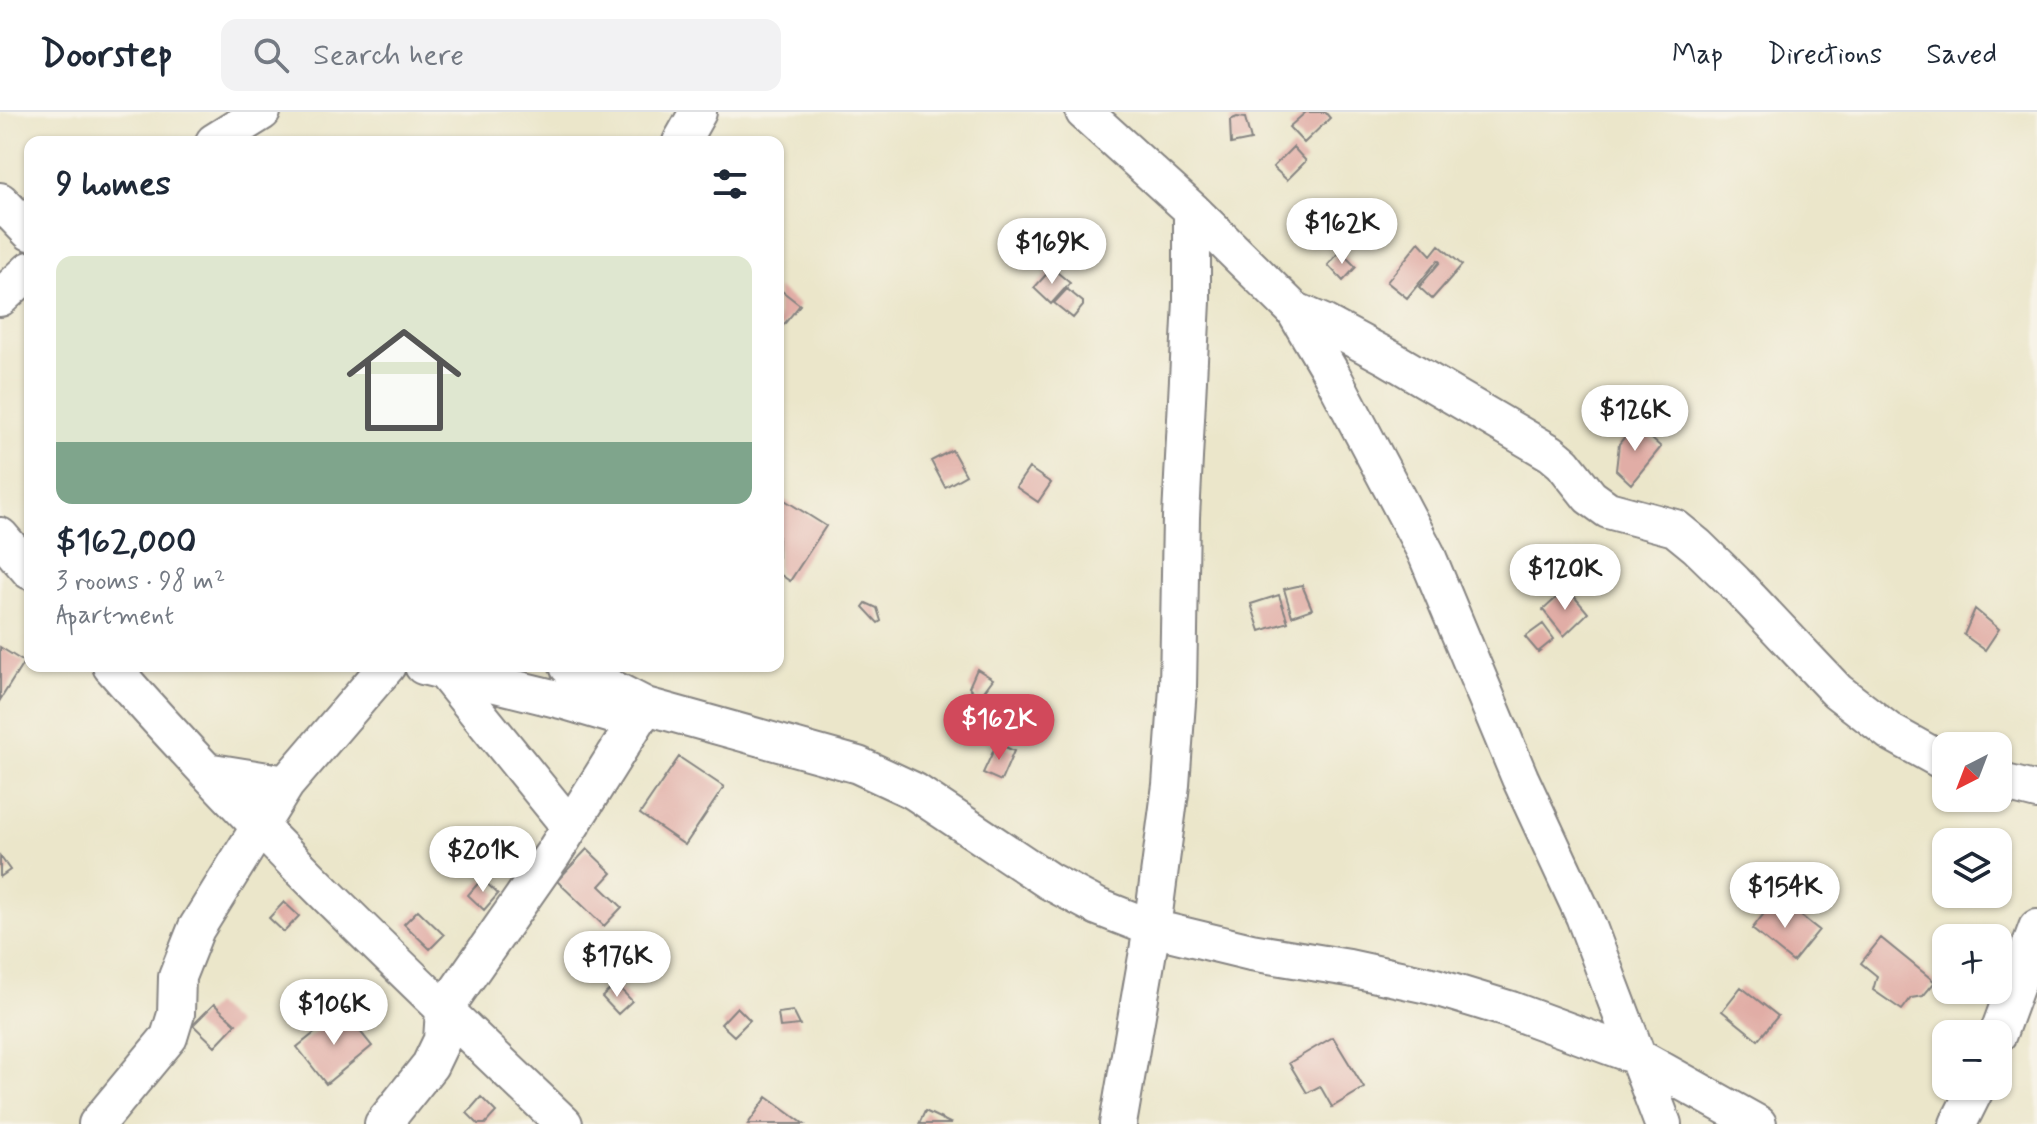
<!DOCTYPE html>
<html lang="en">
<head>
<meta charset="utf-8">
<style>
	:root { --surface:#fff; --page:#f2f2f3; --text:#1f2937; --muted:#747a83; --line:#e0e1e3; --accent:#d1495b }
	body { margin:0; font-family:Mynerve,sans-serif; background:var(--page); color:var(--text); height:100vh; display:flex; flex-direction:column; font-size:30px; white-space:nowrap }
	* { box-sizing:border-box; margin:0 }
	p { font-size:26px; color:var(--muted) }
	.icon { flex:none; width:44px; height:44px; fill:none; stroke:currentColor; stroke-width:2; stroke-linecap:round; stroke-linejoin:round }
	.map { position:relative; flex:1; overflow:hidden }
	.sheet { position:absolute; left:24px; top:24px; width:760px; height:536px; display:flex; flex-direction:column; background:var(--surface); border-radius:16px; box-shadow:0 2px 6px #0004 }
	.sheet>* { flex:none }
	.needle { width:52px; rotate:222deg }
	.controls { position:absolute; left:1932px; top:620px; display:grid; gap:16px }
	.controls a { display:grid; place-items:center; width:80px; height:80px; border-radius:16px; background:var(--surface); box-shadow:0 2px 6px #0004; font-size:40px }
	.price { position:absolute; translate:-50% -68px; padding:0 18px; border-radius:28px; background:#fff; color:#222; font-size:26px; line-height:52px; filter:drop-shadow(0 2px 4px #0008) }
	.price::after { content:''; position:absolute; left:50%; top:48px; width:24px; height:18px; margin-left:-12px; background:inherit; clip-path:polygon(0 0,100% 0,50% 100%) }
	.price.current { background:var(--accent); color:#fff }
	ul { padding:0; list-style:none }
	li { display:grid; align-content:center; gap:16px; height:424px; padding:0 32px }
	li+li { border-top:2px solid var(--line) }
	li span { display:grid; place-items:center; height:248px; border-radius:16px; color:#555 }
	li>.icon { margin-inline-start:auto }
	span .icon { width:144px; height:144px; fill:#fffc; stroke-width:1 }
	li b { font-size:34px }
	h2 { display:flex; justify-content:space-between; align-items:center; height:96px; padding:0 32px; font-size:34px }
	header { display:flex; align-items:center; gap:48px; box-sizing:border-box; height:112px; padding:0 40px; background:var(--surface); border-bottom:2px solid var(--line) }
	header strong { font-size:38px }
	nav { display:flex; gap:44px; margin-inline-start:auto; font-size:28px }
	.search { width:560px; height:72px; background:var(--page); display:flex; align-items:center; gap:20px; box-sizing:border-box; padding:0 28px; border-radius:16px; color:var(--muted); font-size:30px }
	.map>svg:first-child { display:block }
</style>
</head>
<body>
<header>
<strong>Doorstep</strong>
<div class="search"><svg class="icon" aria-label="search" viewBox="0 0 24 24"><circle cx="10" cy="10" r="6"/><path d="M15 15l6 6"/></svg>Search here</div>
<nav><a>Map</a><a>Directions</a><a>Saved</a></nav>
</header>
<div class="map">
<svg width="2037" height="1012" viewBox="0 0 2037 1012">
	<rect width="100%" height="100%" fill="#f7f3e8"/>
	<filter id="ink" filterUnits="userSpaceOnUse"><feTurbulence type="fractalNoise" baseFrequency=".0125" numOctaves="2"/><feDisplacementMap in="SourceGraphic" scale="16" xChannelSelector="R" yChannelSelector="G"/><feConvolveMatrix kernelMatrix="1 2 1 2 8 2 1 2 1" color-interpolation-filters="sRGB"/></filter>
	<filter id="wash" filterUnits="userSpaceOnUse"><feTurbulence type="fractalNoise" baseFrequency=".006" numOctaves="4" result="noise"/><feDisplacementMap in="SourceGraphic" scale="32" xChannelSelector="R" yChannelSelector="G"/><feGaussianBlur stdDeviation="1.8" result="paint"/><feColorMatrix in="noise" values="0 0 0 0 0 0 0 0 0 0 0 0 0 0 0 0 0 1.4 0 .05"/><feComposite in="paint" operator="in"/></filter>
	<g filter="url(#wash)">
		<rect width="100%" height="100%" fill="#ebe6ca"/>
		<g id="blocks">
			<path fill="#e1ada6" d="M1306,0H1325L1330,6L1304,31L1289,15Z
				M1237,5L1245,6L1251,28L1231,32L1230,8Z
				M1293,35L1306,49L1287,68L1273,55Z
				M1419,130L1431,143L1439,133L1462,153L1432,187L1419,175L1440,150L1438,148L1407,186L1387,170Z
				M1340,139L1356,155L1343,169L1328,153Z
				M1052,156L1070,171L1051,192L1034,176Z
				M778,176L800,193L781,216L778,214Z
				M1067,177L1083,190V194L1073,206L1054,191Z
				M1635,312L1661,335L1631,372L1616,358L1619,332Z
				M952,338L966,363L945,375L931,349Z
				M1029,356L1051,371L1038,390L1016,375Z
				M783,387L826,414L790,469L778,461V395Z
				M1302,473L1312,497L1292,504L1284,477Z
				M1567,476L1588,501L1564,524L1543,498Z
				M1279,483L1288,510L1260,519L1251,492Z
				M866,491L877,496L881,509L878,511L863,495Z
				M1975,497L1999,517L1985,538L1964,523Z
				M1543,512L1554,527L1538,540L1525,525Z
				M0,535L24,550L0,588Z
				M977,557L993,567L979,586L969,575Z
				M997,631L1014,639L1001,669L983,661Z
				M679,645L724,675L685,733L640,702Z
				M587,737L612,761L600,774L622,795L604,814L557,769Z
				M0,744L10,758L0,765Z
				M482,767L498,782L484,798L468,783Z
				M1777,785L1819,818L1793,850L1752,817Z
				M284,790L299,804L284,820L269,806Z
				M418,798L444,823L430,837L404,812Z
				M1881,826L1935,870L1923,884L1911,886L1902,898L1873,878L1877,864L1861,851Z
				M616,872L632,889L618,902L602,885Z
				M1741,875L1778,904L1758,928L1722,899Z
				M214,892L236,912L215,934L193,913Z
				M737,895L750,908L734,924L721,912Z
				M343,898L372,934L326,972L297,935Z
				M793,899L800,913L780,915L778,901Z
				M1333,925L1364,976L1332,995L1320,974L1307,981L1289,951Z
				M481,985L496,1000L485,1012H478L467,1001Z
				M767,985L804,1012H748Z
				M925,999L952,1012H919Z"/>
		</g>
	</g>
	<g filter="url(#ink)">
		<use href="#blocks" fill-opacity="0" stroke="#868482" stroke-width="2"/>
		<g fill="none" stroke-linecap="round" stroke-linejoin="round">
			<defs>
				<path id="street" d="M1084,0L1192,98L1294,198L1324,211L1389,246L1551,341L1563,351L1590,385L1608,398L1675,416L1697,434L1734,470L1837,579L1890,620L1946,651
					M214,30L262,0
					M681,30L698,0
					M0,89L30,120
					M0,186L30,158
					M1294,198L1331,261L1426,441L1520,666L1584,804L1663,1012
					M0,424L30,459
					M111,554C252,716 409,864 564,1012
					M423,554L565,589L636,610
					M568,554L646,594L858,653L914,679L1049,769L1098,795L1152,816L1251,840L1349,856L1432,874L1511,898L1636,944L1758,1012
					M442,557L570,715
					M206,659L286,672
					M1998,669L2037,679
					M1998,922L2037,816
					M97,1012L169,925L176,902L177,865L196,817L286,672L387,554
					M383,1012L430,953L442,928L444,898L553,742L646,594
					M1118,1012L1152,816L1171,673L1178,576L1181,405L1192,189V98
					M1958,1012L1977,974"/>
			</defs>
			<use href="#street" stroke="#868482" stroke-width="40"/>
			<use href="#street" stroke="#fff" stroke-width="36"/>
		</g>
	</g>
</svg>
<div class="controls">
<a><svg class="needle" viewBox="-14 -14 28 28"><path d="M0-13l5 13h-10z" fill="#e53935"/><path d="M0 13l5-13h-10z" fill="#747a83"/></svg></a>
<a><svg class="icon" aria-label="layers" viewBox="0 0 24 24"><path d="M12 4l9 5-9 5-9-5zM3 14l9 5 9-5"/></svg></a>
<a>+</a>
<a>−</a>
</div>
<b class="price" style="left:1342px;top:154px">$162K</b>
<b class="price" style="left:1052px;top:174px">$169K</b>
<b class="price" style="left:1635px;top:341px">$126K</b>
<b class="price" style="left:1565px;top:500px">$120K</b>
<b class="price current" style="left:999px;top:650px">$162K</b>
<b class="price" style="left:483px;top:782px">$201K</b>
<b class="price" style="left:1785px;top:818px">$154K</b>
<b class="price" style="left:617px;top:887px">$176K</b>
<b class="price" style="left:334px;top:935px">$106K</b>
<section class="sheet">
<h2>9 homes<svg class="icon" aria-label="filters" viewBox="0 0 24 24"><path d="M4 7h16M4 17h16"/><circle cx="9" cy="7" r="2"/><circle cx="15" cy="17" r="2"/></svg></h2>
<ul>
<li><span style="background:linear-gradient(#dfe7d0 75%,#7fa58c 0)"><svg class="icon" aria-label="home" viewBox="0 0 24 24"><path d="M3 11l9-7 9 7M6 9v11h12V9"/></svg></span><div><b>$162,000</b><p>3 rooms · 98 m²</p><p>Apartment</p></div></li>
</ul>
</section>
</div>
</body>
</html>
